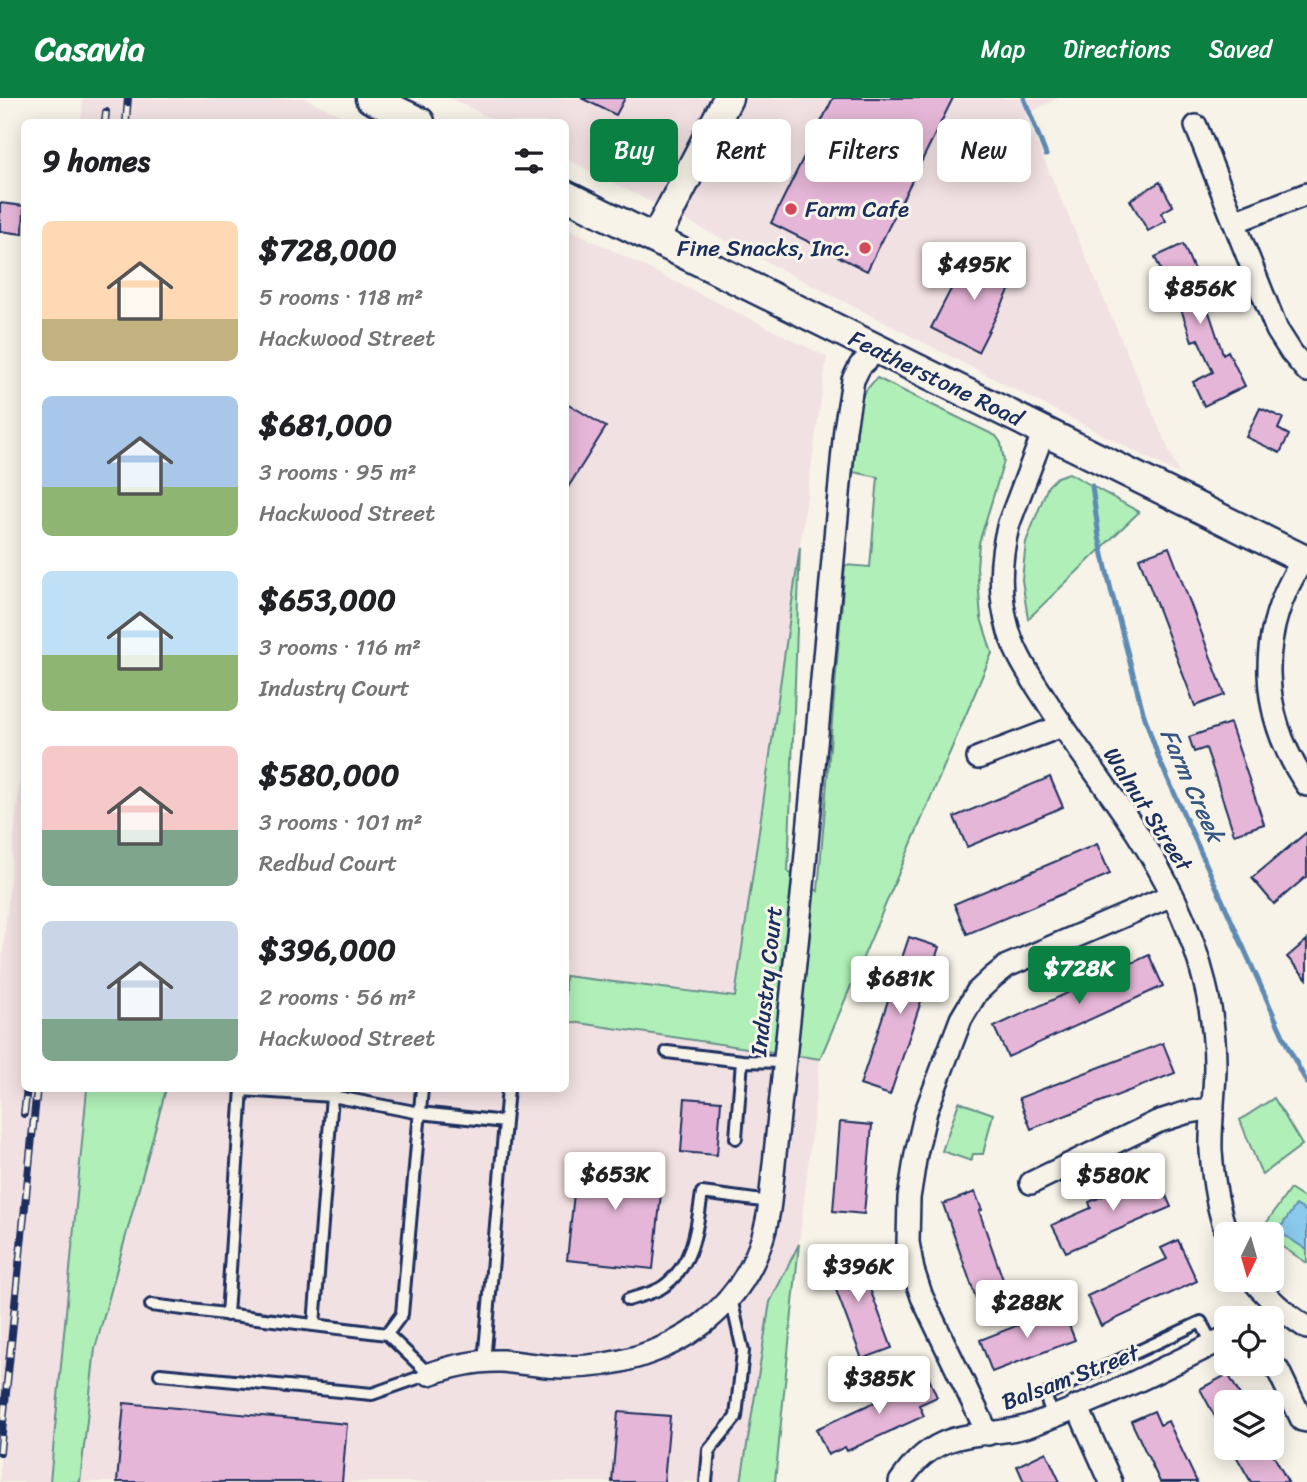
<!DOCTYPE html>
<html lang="en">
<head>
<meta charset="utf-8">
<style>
	:root { --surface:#fff; --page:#f2f2f2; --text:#202124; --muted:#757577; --accent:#0b8043 }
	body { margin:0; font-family:Sriracha,sans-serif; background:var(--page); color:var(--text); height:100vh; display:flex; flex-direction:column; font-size:26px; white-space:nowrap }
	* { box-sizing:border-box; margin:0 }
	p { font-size:23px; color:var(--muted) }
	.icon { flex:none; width:38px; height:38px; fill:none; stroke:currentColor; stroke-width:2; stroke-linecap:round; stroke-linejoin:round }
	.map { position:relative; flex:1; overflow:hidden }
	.sheet { position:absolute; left:21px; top:21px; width:548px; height:973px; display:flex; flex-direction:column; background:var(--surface); border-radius:10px; box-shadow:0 4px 18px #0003 }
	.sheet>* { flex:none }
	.top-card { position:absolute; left:590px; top:21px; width:611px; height:63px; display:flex; gap:14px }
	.needle { width:46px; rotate:185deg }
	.fabs { position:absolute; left:1214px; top:1124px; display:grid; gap:14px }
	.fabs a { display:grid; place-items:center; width:70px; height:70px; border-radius:10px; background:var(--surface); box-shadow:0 4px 18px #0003; font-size:35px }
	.price { position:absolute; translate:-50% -60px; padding:0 16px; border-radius:7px; background:#fff; color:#222; font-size:23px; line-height:46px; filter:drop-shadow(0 2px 4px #0008) }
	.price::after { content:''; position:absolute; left:50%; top:42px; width:21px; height:16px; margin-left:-10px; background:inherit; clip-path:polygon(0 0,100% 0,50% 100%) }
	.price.on { background:var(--accent); color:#fff }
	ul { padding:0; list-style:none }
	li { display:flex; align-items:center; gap:21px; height:175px; padding:0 21px }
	li span { display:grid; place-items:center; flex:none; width:196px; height:140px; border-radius:10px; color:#555 }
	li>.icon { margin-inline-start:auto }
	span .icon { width:84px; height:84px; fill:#fffc; stroke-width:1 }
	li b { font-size:30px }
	h2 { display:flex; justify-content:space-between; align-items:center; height:84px; padding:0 21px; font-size:30px }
	.chip { padding:0 24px; border-radius:10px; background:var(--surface); box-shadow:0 4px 18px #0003; font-size:24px; line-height:63px }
	.chip.on { background:var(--accent); color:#fff }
	header { display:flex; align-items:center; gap:42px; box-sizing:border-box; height:98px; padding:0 35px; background:var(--accent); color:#fff }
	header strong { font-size:33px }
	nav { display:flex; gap:38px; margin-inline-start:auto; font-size:24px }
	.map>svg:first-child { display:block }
</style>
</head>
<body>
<header>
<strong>Casavia</strong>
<nav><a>Map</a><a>Directions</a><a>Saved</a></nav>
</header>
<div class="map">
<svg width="1307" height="1384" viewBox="0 0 1307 1384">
	<rect width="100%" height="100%" fill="#f7f3e8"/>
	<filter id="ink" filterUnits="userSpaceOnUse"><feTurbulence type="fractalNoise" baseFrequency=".0143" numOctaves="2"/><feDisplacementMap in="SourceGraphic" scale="14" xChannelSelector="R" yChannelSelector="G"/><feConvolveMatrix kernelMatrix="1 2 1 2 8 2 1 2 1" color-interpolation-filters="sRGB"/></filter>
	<g filter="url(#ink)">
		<path fill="#f2e1e3" d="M83,0H304L354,24H81Z
			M450,0H1059L1025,17L1179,376L565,60V24H497Z
			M565,129L827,259L735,899L565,878Z
			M24,637V990L87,991L49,1384H0V884Z
			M565,923L820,961L799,1146L770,1204L741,1384H80L95,1251L166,991L565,990Z"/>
		<path fill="#b0efb7" stroke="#668f8a" stroke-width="2" d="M877,280L996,338L1001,345L1004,363L979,445L977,469L981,520L992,555L820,961L565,923V878L735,899L800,449L788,774L818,793L845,467L870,469L878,379L853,374L859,310L864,294Z
			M1069,375L1139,414L1028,521L1022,482L1026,444L1048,388L1057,379Z
			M87,991H166L95,1251L80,1384H50Z
			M1274,1000L1302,1047L1262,1077L1240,1022Z
			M959,1004L993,1016L983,1056H973L971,1063L942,1053Z
			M1290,1091L1307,1102V1165L1272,1142V1136H1266L1263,1130Z
			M799,1146L775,1384H741L770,1204Z"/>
		<path fill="#8ac9eb" stroke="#5e8bb3" stroke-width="2" d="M1296,1107L1307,1114V1152L1278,1133Z"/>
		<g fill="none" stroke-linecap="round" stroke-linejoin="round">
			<path stroke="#5e8bb3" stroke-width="5" d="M1024,0L1046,57
				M1092,388L1099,439L1111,492L1143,614L1159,661L1289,951L1307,985"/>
		</g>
		<path fill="#e5b6d7" stroke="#1b2f5e" stroke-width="2" d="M581,0H625L616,17Z
			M833,0H953L867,173L771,125Z
			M1160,84L1173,108L1161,115L1166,123L1148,133L1130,102Z
			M0,105L24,108L23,136L0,133Z
			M1183,146L1198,181L1223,256L1228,253L1245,288L1204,308L1193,284L1213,274L1198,241L1192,243L1172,185L1167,187L1155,159Z
			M970,154L1017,177L978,254L931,230Z
			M565,304L606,329L565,394Z
			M1260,310L1283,320L1278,331L1289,337L1280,355L1246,339Z
			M1169,449L1225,597L1195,608L1139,460Z
			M1230,625L1264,726L1234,736L1206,650L1194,654L1189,639Z
			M1050,679L1063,709L967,749L954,719Z
			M1307,734V778L1274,806L1252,780Z
			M1097,746L1110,776L967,836L954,806Z
			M909,839L939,849L890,997L860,987Z
			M1307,842V881L1287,859Z
			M1149,857L1163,888L1008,959L994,929Z
			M1163,945L1175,975L1031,1031L1019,1000Z
			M685,1000L721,1003L717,1057L681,1054Z
			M840,1024L872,1027L864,1116L833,1113Z
			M578,1057L664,1067L653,1171L567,1162Z
			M1156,1075L1171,1109L1066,1154L1052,1127L1091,1110L1089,1104Z
			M975,1094L982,1112L979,1113L1008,1196L978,1206L943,1106Z
			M1178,1142L1197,1183L1101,1228L1087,1198L1167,1161L1161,1150Z
			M855,1151L892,1250L862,1261L825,1163Z
			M1062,1210L1075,1242L992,1274L980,1242Z
			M926,1274L937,1299L919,1307L924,1318L847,1353L845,1349L828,1357L816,1331L879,1302L876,1297Z
			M1228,1276L1244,1304H1227V1341L1200,1291Z
			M124,1305L347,1326L342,1384H117Z
			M1154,1313L1160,1327L1168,1323L1197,1384H1160L1131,1323Z
			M618,1314L670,1318L664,1384H612Z
			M1231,1349H1269L1288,1384H1251Z
			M1046,1354L1060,1384H1024L1017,1368Z"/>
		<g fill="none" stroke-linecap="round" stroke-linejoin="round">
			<defs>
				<path id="lane" d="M667,954L742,963
					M242,992L332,998L420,1015L505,1024
					M736,1040L742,963L785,964
					M628,1202C639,1198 655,1195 664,1188C694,1166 697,1129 702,1095L770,1104
					M151,1207L387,1236L429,1276L372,1296L160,1276
					M227,1217L242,990
					M314,1227L332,998
					M387,1236L402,1216L422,990
					M484,1264L508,990
					M1053,1319L1045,1297L1201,1224L1212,1246
					M706,1384L709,1352L736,1319L743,1253L731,1200"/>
				<path id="street" d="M1196,28L1277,232L1291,254L1307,273
					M1234,124L1307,96
					M1044,333L1009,425C999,462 998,497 1009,534C1017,560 1033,582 1047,604C1089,670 1140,729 1174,800C1199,852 1215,909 1215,968C1215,996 1210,1025 1211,1053C1213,1081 1217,1110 1227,1136
					M1303,462C1256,534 1258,616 1307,687
					M978,660L1062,628
					M1031,1085L1157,1024L1185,1015L1213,1010
					M1252,1181C1268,1201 1286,1216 1307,1230
					M1278,1272L1302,1322L1307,1323
					M429,1276C452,1268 478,1262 502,1263C524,1265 545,1269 566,1269C669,1269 758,1210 770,1104L803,788L845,331L853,282L860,268L878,251
					M1077,1308L1111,1384
					M988,1336L922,1199L913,1172L908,1144L909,1100L916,1056L926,1013L961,921L977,894L993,879L1007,868L1172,797
					M900,1384C912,1367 923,1354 943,1345C970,1333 1003,1337 1031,1327C1099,1303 1163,1271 1227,1239"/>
				<path id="secondary" d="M370,0L420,24
					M565,97L1307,463
					M655,141L728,0"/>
			</defs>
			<use href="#lane" stroke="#1b2f5e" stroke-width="16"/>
			<use href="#street" stroke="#1b2f5e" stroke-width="26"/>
			<use href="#secondary" stroke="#1b2f5e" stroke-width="33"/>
			<use href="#lane" stroke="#f7f3e8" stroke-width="10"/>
			<use href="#street" stroke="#f7f3e8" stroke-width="21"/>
			<use href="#secondary" stroke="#f7f3e8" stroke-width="28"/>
			<defs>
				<path id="rail" d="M105,24L106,14
					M126,24L128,0
					M24,1016L27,990
					M0,1354L37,990"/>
			</defs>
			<use href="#rail" stroke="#1b2f5e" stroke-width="8"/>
			<use href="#rail" stroke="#f7f3e8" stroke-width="5" stroke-dasharray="16" stroke-linecap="butt"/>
		</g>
	</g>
	<g fill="#d1495b" stroke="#f7f3e8" stroke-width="2.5">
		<circle cx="791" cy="111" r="7"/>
		<circle cx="865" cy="150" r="7"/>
	</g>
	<g text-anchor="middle" stroke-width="6" stroke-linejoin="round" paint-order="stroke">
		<g font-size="23" fill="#1b2f5e" stroke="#f7f3e8" text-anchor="start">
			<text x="805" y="119">Farm Cafe</text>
			<text x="851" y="158" text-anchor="end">Fine Snacks, Inc.</text>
		</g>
		<g font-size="23" fill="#1b2f5e" stroke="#f7f3e8">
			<text transform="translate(936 280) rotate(26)" y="8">Featherstone Road</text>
			<text transform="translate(1148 711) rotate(57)" y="8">Walnut Street</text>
			<text transform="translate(766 883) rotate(-84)" y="8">Industry Court</text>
			<text transform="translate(1070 1279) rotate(-21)" y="8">Balsam Street</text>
		</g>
		<g font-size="24" font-style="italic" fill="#375681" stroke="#f7f3e8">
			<text transform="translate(1192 687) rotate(66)" y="8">Farm Creek</text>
		</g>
	</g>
</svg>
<div class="fabs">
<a><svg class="needle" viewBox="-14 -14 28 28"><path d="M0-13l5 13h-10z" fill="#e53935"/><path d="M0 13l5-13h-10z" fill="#757577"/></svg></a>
<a><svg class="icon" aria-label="locate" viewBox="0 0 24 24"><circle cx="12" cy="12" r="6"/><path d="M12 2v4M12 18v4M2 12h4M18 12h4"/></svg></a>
<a><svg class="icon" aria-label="layers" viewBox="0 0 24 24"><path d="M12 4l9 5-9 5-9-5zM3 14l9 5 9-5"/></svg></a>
</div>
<b class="price" style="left:974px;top:204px">$495K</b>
<b class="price" style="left:1200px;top:228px">$856K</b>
<b class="price on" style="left:1079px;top:908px">$728K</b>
<b class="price" style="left:900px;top:918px">$681K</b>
<b class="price" style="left:615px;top:1114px">$653K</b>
<b class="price" style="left:1113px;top:1115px">$580K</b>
<b class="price" style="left:858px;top:1206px">$396K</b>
<b class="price" style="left:1027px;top:1242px">$288K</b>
<b class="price" style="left:879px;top:1318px">$385K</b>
<div class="top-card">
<a class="chip on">Buy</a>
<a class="chip">Rent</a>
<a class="chip">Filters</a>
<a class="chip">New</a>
</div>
<section class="sheet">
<h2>9 homes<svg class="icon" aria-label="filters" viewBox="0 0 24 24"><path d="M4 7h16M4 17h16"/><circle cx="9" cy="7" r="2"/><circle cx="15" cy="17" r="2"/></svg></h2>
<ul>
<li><span style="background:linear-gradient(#ffd9b3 70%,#c2b280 0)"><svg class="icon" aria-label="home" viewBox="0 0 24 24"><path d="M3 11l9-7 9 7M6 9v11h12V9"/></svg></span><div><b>$728,000</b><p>5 rooms · 118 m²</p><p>Hackwood Street</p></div></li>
<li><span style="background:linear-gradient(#a9c7e8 65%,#8fb573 0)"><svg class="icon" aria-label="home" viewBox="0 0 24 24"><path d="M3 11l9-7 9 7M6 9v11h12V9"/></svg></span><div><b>$681,000</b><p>3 rooms · 95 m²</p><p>Hackwood Street</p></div></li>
<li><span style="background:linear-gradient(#bfe0f5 60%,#8fb573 0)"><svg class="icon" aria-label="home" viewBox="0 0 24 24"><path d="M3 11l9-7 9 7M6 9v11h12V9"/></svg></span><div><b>$653,000</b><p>3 rooms · 116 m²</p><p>Industry Court</p></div></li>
<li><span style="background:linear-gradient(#f6c9c9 60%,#7fa58c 0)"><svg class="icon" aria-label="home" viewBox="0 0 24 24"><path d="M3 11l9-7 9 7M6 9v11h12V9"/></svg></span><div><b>$580,000</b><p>3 rooms · 101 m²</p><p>Redbud Court</p></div></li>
<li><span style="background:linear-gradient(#c9d6e8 70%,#7fa58c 0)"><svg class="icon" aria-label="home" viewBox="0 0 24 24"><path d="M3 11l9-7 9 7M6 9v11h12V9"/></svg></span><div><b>$396,000</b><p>2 rooms · 56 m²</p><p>Hackwood Street</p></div></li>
</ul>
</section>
</div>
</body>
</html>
